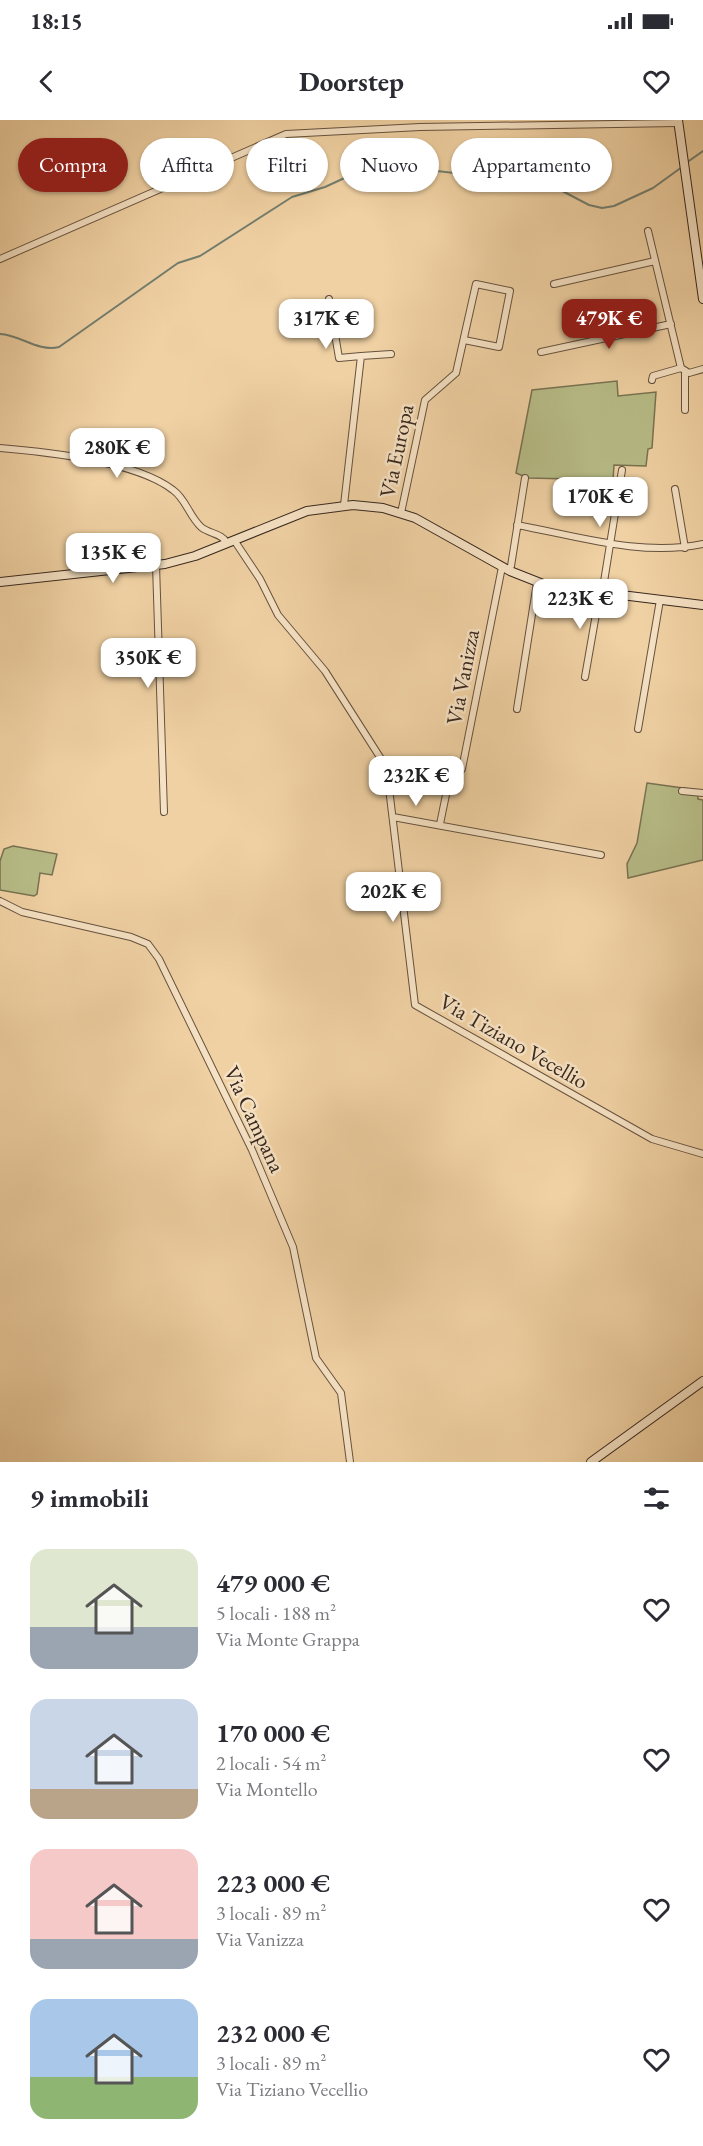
<!DOCTYPE html>
<html lang="it">
<head>
<meta charset="utf-8">
<style>
	:root { --surface:#fff; --page:#f7f7f7; --text:#2b2b33; --muted:#7c7c81; --accent:#8f2418 }
	body { margin:0; font-family:"EB Garamond",serif; background:var(--page); color:var(--text); height:100vh; display:flex; flex-direction:column; font-size:22px; white-space:nowrap }
	* { box-sizing:border-box; margin:0 }
	p { font-size:20px; color:var(--muted) }
	.icon { flex:none; width:33px; height:33px; fill:none; stroke:currentColor; stroke-width:2; stroke-linecap:round; stroke-linejoin:round }
	.map { position:relative; height:1342px; overflow:hidden }
	.drawer { display:flex; flex-direction:column; background:var(--surface); flex:1 }
	.drawer>* { flex:none }
	.hud { position:absolute; left:18px; top:18px; width:668px; height:54px; display:flex; gap:12px }
	.price { position:absolute; translate:-50% -51px; padding:0 14px; border-radius:12px; background:#fff; color:#222; font-size:20px; line-height:39px; filter:drop-shadow(0 2px 3px #0008) }
	.price::after { content:''; position:absolute; left:50%; top:36px; width:18px; height:14px; margin-left:-9px; background:inherit; clip-path:polygon(0 0,100% 0,50% 100%) }
	.price.current { background:var(--accent); color:#fff }
	ul { padding:0; list-style:none }
	li { display:flex; align-items:center; gap:18px; height:150px; padding:0 30px }
	li span { display:grid; place-items:center; flex:none; width:168px; height:120px; border-radius:18px; color:#555 }
	li>.icon { margin-inline-start:auto }
	span .icon { width:72px; height:72px; fill:#fffc; stroke-width:1 }
	li b { font-size:26px }
	h2 { display:flex; justify-content:space-between; align-items:center; height:72px; padding:0 30px; font-size:26px }
	.pill { padding:0 21px; border-radius:27px; background:var(--surface); box-shadow:0 2px 4px #0004; font-size:21px; line-height:54px }
	.pill.current { background:var(--accent); color:#fff }
	.status { display:flex; justify-content:space-between; align-items:center; height:42px; padding:0 30px; background:var(--surface); direction:ltr }
	.status svg { height:16px; fill:currentColor }
	header { display:flex; justify-content:space-between; align-items:center; height:78px; padding:0 30px; background:var(--surface); font-size:27px; font-weight:700 }
	.map>svg:first-child { display:block }
</style>
</head>
<body>
<div class="status"><b>18:15</b><svg viewBox="0 0 49 12"><path d="M0 12V9h3v3zM5 12V6h3v6zM10 12V3h3v9zM15 12V0h3v12zM26 1h20v11H26zM47 4h2v5h-2z"/></svg></div>
<header><svg class="icon" aria-label="back" viewBox="0 0 24 24"><path d="M15 5l-7 7 7 7"/></svg>Doorstep<svg class="icon" aria-label="heart" viewBox="0 0 24 24"><path d="M12 20l-8-8c-3-5 5-10 8-4 3-6 11-1 8 4z"/></svg></header>
<div class="map">
<svg width="703" height="1342" viewBox="0 0 703 1342">
	<rect width="100%" height="100%" fill="#f0d1a3"/>
	<filter id="stains"><feTurbulence type="fractalNoise" baseFrequency=".00333" numOctaves="4"/><feColorMatrix values="0 0 0 0 .2 0 0 0 0 .09 0 0 0 0 .02 0 0 0 .5 -.17"/></filter>
	<radialGradient id="worn" r=".72"><stop offset=".6" stop-color="#630" stop-opacity="0"/><stop offset="1" stop-color="#630" stop-opacity=".3"/></radialGradient>
	<path fill="#b7bc87" stroke="#787252" stroke-width="1.5" d="M617,261L618,276L656,272L652,328L648,329L646,346L614,345L613,360L528,358L516,353L532,270Z
		M647,663L697,670L698,679L703,680V740L628,758L627,744L637,723Z
		M13,726L57,734L52,755L40,753L37,774L34,776L0,770V741L4,729Z"/>
	<g fill="none" stroke-linecap="round" stroke-linejoin="round">
		<path stroke="#737e6f" stroke-width="2" d="M686,43L703,31
			M0,214C21,215 37,232 59,227L178,143L200,136L292,77L325,67L364,49L385,47L437,51L549,64L589,85L602,88L614,86L653,68L682,47"/>
		<defs>
			<path id="street" d="M648,111L681,248L689,253L703,249
				M0,139L286,14L420,7L678,3
				M554,164L655,141
				M329,179L339,238L361,236
				M541,232L671,204
				M652,260L653,256L681,248
				M685,290V253
				M0,328C47,332 136,341 173,370C186,379 189,396 201,407C209,414 222,413 227,423
				M675,369L685,428
				M344,385L361,236L391,234
				M401,393L425,280L456,253L476,164L510,171L499,227L464,220
				M517,405C577,416 642,437 703,424
				M234,420L260,459L278,495L325,551L383,642L388,660L415,885L652,1019L703,1034
				M156,445L164,692
				M511,446L525,358
				M585,557L599,477L603,468L622,350
				M517,589L537,463
				M638,609L660,480
				M682,671L703,673
				M393,697L601,735
				M440,704L448,665L462,649L502,447
				M0,781L22,792L131,817L148,824L159,839L252,1030L293,1127L316,1238L341,1273L350,1342"/>
			<path id="secondary" d="M678,0L703,179
				M0,462L165,444L195,436L307,391L353,385L383,388L415,398L510,451L548,466L703,485
				M591,1342L703,1261"/>
		</defs>
		<use href="#street" stroke="#66523f" stroke-width="8"/>
		<use href="#secondary" stroke="#38281e" stroke-width="10"/>
		<use href="#street" stroke="#f5e1c3" stroke-width="6"/>
		<use href="#secondary" stroke="#f5e1c3" stroke-width="8"/>
	</g>
	<g text-anchor="middle" stroke-width="5" stroke-linejoin="round" paint-order="stroke">
		<g font-size="22" fill="#38281e" stroke="#f5e1c3">
			<text transform="translate(396 331) rotate(-78)" y="8">Via Europa</text>
			<text transform="translate(462 557) rotate(-79)" y="8">Via Vanizza</text>
			<text transform="translate(514 921) rotate(30)" y="8">Via Tiziano Vecellio</text>
			<text transform="translate(255 999) rotate(65)" y="8">Via Campana</text>
		</g>
	</g>
	<rect width="100%" height="100%" filter="url(#stains)"/>
	<rect width="100%" height="100%" fill="url(#worn)"/>
</svg>
<b class="price" style="left:326px;top:230px">317K €</b>
<b class="price current" style="left:609px;top:230px">479K €</b>
<b class="price" style="left:117px;top:359px">280K €</b>
<b class="price" style="left:600px;top:408px">170K €</b>
<b class="price" style="left:113px;top:464px">135K €</b>
<b class="price" style="left:580px;top:510px">223K €</b>
<b class="price" style="left:148px;top:569px">350K €</b>
<b class="price" style="left:416px;top:687px">232K €</b>
<b class="price" style="left:393px;top:803px">202K €</b>
<div class="hud">
<a class="pill current">Compra</a>
<a class="pill">Affitta</a>
<a class="pill">Filtri</a>
<a class="pill">Nuovo</a>
<a class="pill">Appartamento</a>
</div>
</div>
<section class="drawer">
<h2>9 immobili<svg class="icon" aria-label="filters" viewBox="0 0 24 24"><path d="M4 7h16M4 17h16"/><circle cx="9" cy="7" r="2"/><circle cx="15" cy="17" r="2"/></svg></h2>
<ul>
<li><span style="background:linear-gradient(#dfe7d0 65%,#9aa5b1 0)"><svg class="icon" aria-label="home" viewBox="0 0 24 24"><path d="M3 11l9-7 9 7M6 9v11h12V9"/></svg></span><div><b>479 000 €</b><p>5 locali · 188 m²</p><p>Via Monte Grappa</p></div><svg class="icon" aria-label="heart" viewBox="0 0 24 24"><path d="M12 20l-8-8c-3-5 5-10 8-4 3-6 11-1 8 4z"/></svg></li>
<li><span style="background:linear-gradient(#c9d6e8 75%,#b9a48a 0)"><svg class="icon" aria-label="home" viewBox="0 0 24 24"><path d="M3 11l9-7 9 7M6 9v11h12V9"/></svg></span><div><b>170 000 €</b><p>2 locali · 54 m²</p><p>Via Montello</p></div><svg class="icon" aria-label="heart" viewBox="0 0 24 24"><path d="M12 20l-8-8c-3-5 5-10 8-4 3-6 11-1 8 4z"/></svg></li>
<li><span style="background:linear-gradient(#f6c9c9 75%,#9aa5b1 0)"><svg class="icon" aria-label="home" viewBox="0 0 24 24"><path d="M3 11l9-7 9 7M6 9v11h12V9"/></svg></span><div><b>223 000 €</b><p>3 locali · 89 m²</p><p>Via Vanizza</p></div><svg class="icon" aria-label="heart" viewBox="0 0 24 24"><path d="M12 20l-8-8c-3-5 5-10 8-4 3-6 11-1 8 4z"/></svg></li>
<li><span style="background:linear-gradient(#a9c7e8 65%,#8fb573 0)"><svg class="icon" aria-label="home" viewBox="0 0 24 24"><path d="M3 11l9-7 9 7M6 9v11h12V9"/></svg></span><div><b>232 000 €</b><p>3 locali · 89 m²</p><p>Via Tiziano Vecellio</p></div><svg class="icon" aria-label="heart" viewBox="0 0 24 24"><path d="M12 20l-8-8c-3-5 5-10 8-4 3-6 11-1 8 4z"/></svg></li>
</ul>
</section>
</body>
</html>
